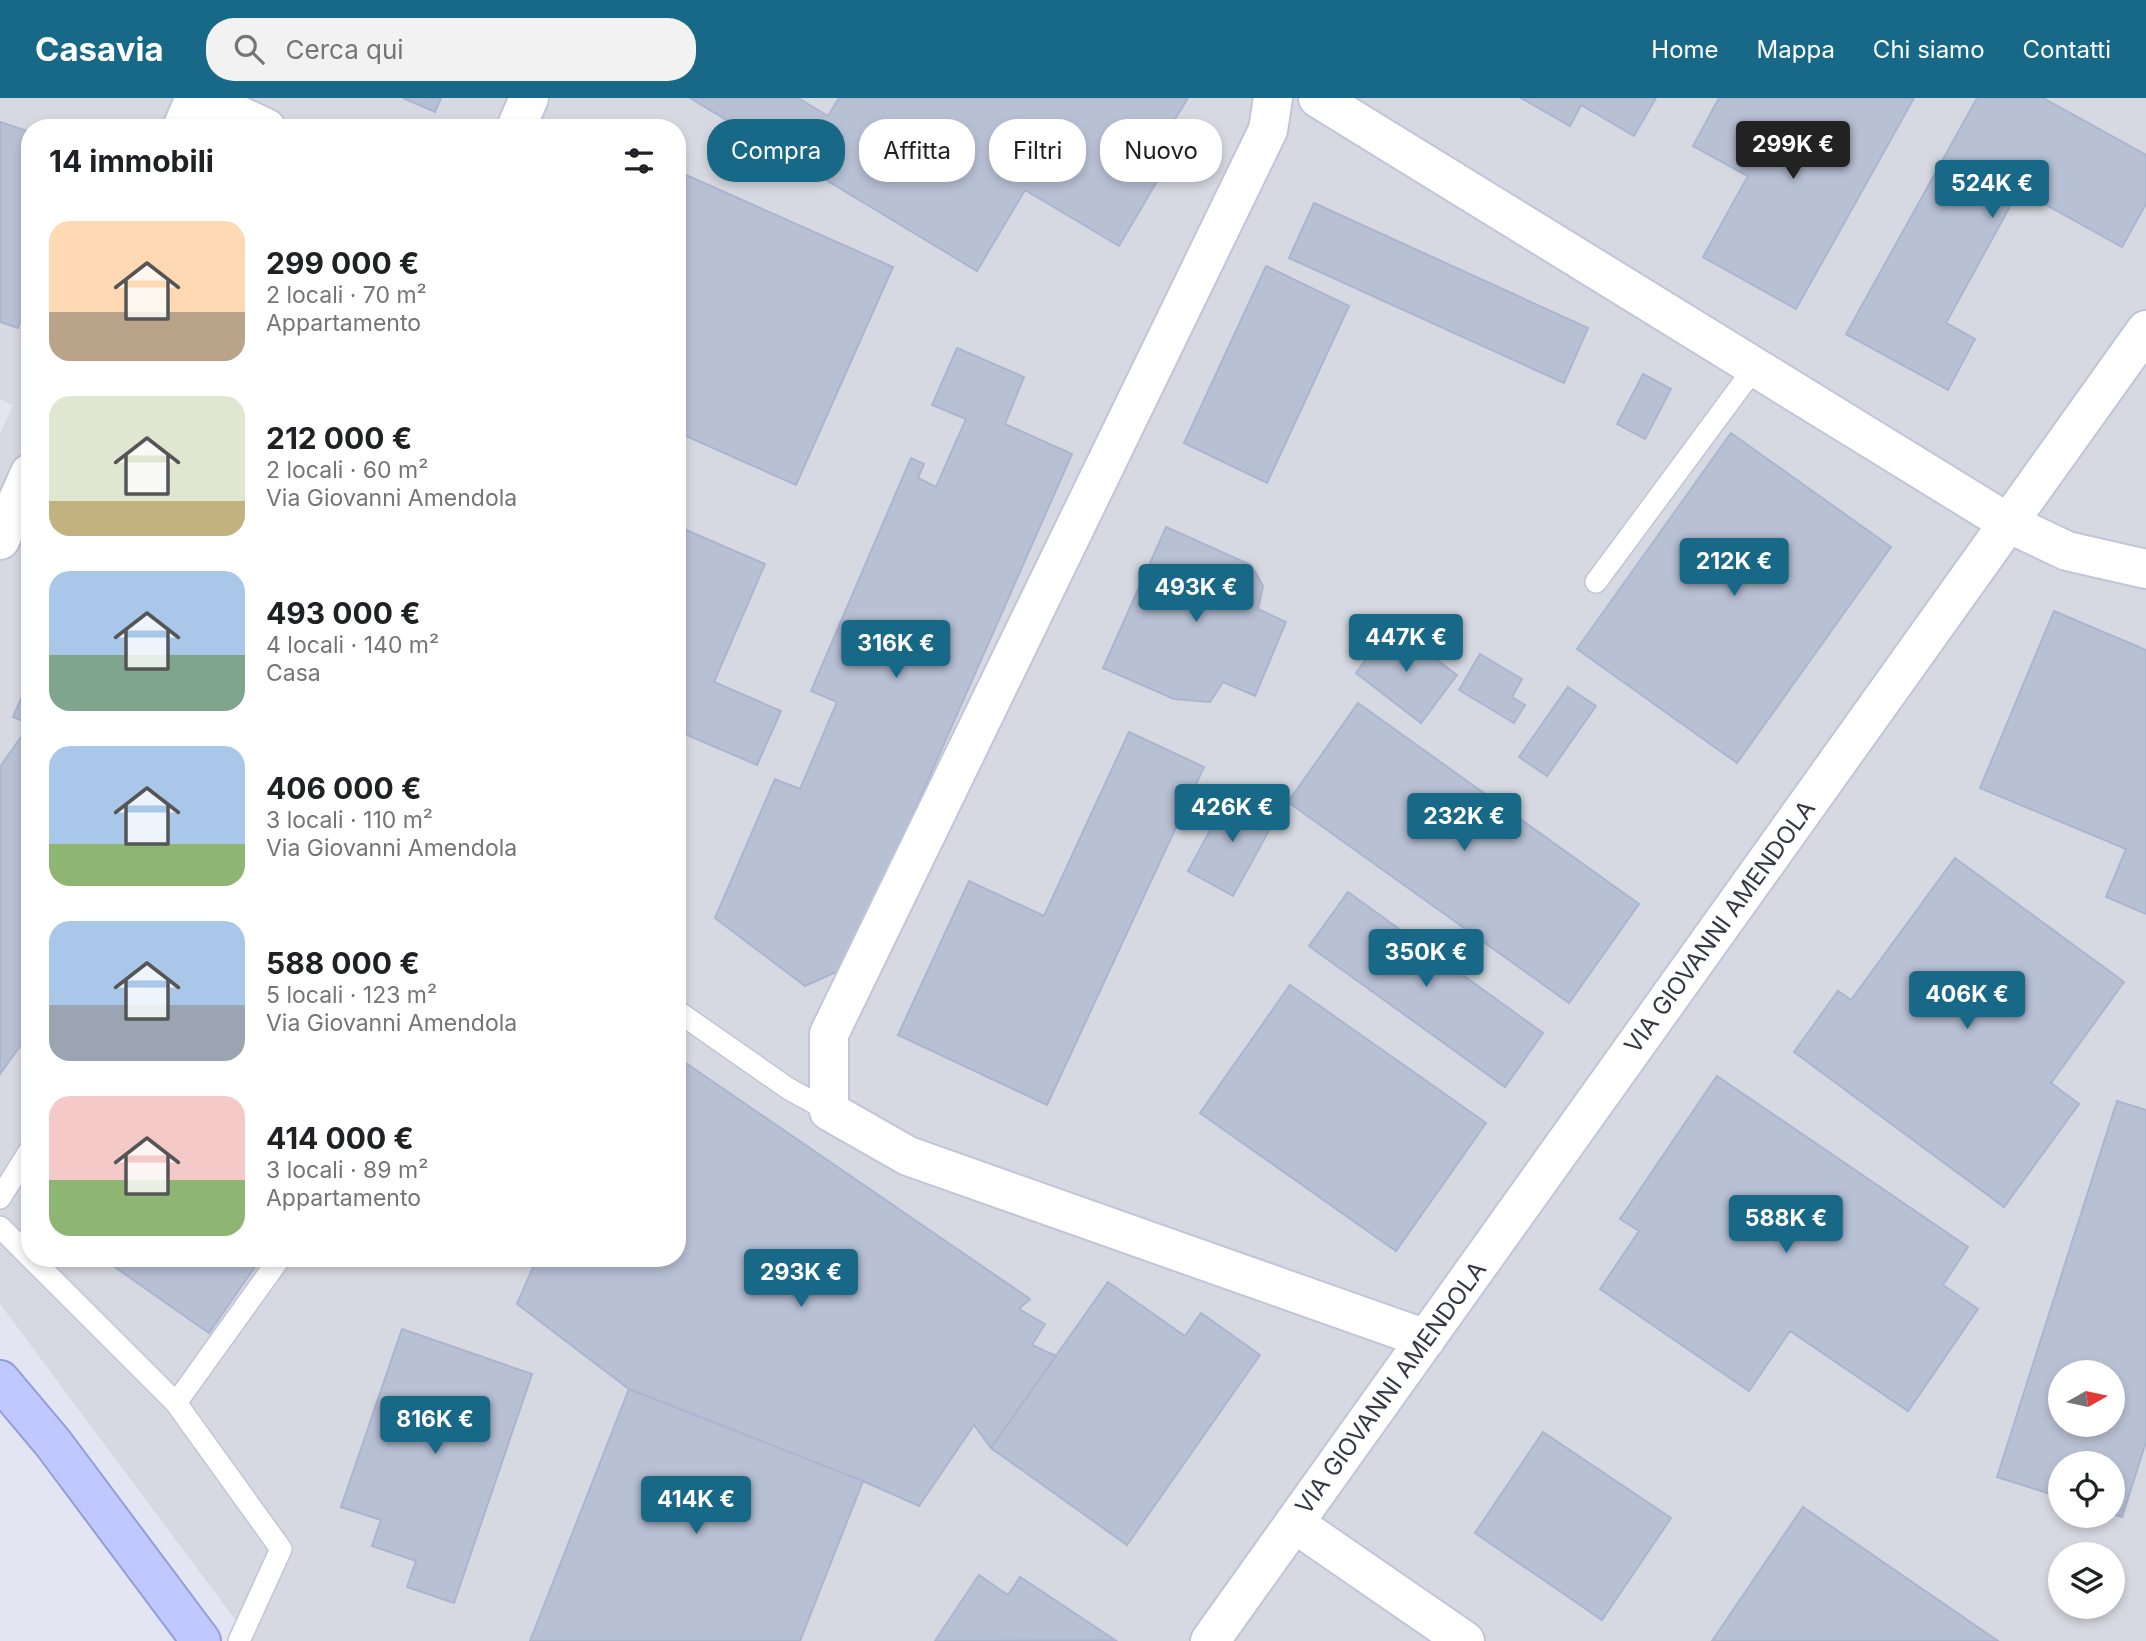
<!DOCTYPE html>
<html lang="it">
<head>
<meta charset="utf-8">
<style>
	:root { --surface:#fff; --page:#f2f2f2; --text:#202124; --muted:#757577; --accent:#186887 }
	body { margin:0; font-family:Inter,sans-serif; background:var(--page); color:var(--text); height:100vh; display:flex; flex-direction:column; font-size:26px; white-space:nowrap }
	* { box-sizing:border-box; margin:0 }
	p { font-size:23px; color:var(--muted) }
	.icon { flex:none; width:38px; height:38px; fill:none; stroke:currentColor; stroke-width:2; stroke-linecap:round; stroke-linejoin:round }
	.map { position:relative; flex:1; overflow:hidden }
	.side { position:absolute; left:21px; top:21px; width:665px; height:1148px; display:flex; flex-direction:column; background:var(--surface); border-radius:28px; box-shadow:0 4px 10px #0003 }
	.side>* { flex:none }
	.hud { position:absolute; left:707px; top:21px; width:665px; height:63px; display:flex; gap:14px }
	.needle { width:46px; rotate:81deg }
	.tools { position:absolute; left:2048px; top:1262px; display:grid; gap:14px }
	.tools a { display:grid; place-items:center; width:77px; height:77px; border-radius:50%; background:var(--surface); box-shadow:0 4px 10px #0003; font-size:35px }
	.price { position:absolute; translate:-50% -60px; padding:0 16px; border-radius:7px; background:var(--accent); color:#fff; font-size:23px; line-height:46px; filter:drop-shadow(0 2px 4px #0008) }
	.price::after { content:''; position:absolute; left:50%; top:42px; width:21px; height:16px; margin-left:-10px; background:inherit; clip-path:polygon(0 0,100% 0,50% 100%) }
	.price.current { background:#222; color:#fff }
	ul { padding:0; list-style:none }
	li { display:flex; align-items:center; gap:21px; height:175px; padding:0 28px }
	li span { display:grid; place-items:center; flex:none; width:196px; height:140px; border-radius:21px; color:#555 }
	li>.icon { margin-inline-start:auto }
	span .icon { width:84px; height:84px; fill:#fffc; stroke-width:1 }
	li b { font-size:30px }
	h2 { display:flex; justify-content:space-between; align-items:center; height:84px; padding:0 28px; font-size:30px }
	.tag { padding:0 24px; border-radius:28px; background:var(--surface); box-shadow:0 4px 10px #0003; font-size:24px; line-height:63px }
	.tag.current { background:var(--accent); color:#fff }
	header { display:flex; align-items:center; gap:42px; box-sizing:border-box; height:98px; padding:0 35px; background:var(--accent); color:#fff }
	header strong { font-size:33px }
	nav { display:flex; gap:38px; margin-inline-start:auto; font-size:24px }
	.search { width:490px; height:63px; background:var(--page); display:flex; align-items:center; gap:18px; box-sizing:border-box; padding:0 24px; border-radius:28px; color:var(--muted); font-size:26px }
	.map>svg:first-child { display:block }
</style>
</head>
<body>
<header>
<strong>Casavia</strong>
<div class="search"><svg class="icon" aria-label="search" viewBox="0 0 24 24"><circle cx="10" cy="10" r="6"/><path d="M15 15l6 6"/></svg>Cerca qui</div>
<nav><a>Home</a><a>Mappa</a><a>Chi siamo</a><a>Contatti</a></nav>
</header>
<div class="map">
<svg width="2146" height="1543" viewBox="0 0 2146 1543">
	<rect width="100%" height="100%" fill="#e3e6f2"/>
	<path fill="#d6d9e1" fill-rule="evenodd" d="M0,0H2146V1543H251L0,1206V336L13,307L0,301ZM30,30H677V1160H30ZM2060,1274H2112V1326H2060ZM2060,1365H2112V1418H2060ZM2060,1456H2112V1508H2060Z"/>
	<path fill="#b8c0d4" stroke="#abb5cf" stroke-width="2" fill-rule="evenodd" d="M403,0H441L435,14Z
		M690,0H798L828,18L839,0H1188L1175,21L1189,29L1119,148L1025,92L977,173Z
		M1521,0H1656L1634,38L1581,7L1570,28Z
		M1719,0H1914L1796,211L1703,159L1748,78L1693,48Z
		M1977,0H2043L2146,57V106L2122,149L2019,92L1946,225L1975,241L1948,292L1846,236Z
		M0,24L30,34V197L18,230L0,224Z
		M677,73L893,169L796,387L677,334Z
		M1314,105L1588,230L1564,285L1289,160Z
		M1266,168L1349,208L1267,385L1184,345Z
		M957,250L1024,279L1005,326L1072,356L845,870L805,888L715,820L775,681L800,691L837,604L811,593L911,360L924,366L918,380L936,389L966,321L932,307Z
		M1643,276L1671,291L1645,341L1617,326Z
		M1731,335L1891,449L1737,665L1577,551Z
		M677,428L765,466L714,584L781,613L757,667L685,636L677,654Z
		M1166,429L1251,467L1263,488L1258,511L1286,524L1255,598L1223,584L1210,604L1174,601L1103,570Z
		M2054,513L2146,552V816L2106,799L2126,751L1980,690Z
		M1391,527L1457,577L1421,625L1356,575Z
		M1480,556L1522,581L1512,599L1525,607L1514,625L1459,592Z
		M30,580V934L0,976V669L30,626L13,619Z
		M1568,589L1596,608L1547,678L1519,659Z
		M1358,605L1639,806L1569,905L1288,704Z
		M1129,634L1204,669L1047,1007L898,937L969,783L1044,818Z
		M1230,695L1276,720L1233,798L1188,773Z
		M1955,760L2124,884L2051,985L2079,1006L2004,1109L1794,954L1838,893L1851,902Z
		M1348,794L1543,935L1505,989L1309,848Z
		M1290,887L1486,1025L1396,1153L1200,1015Z
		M677,959L1030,1201L1019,1211L1045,1226L1032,1247L1056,1258L991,1350L974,1327L919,1408L863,1383L629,1291L517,1206L537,1160H677Z
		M1717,978L1968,1149L1943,1187L1978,1211L1908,1313L1790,1233L1749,1293L1600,1191L1639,1133L1620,1121Z
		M2117,1003L2146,1012V1344L2122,1419L2112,1416V1365H2060V1399L1997,1379ZM2060,1274H2112V1326H2060Z
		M113,1160H261L209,1235L109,1165Z
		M1108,1184L1185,1238L1201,1215L1260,1257L1127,1447L991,1350Z
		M402,1231L532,1276L454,1505L407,1489L416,1463L372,1448L381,1422L341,1409Z
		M629,1291L863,1383L800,1543H530Z
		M1543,1334L1671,1420L1602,1522L1475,1435Z
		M1803,1409L1998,1543H1712Z
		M979,1477L1008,1497L1020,1479L1115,1542L935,1543Z"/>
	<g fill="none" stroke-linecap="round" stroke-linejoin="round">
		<defs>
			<path id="service" d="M1596,484L1755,269
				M677,913L789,991L829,1013
				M0,1100L30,1052
				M0,1129L30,1159
				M31,1160L176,1305L280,1160
				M176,1305L281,1451L239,1543"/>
			<path id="minor" d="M201,0L266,30
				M1273,0L1268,32L829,936V1013L908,1058L1426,1241
				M1318,0L2008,425L2067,453L2146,471
				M182,30L195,0
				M516,30L529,0
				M0,442L30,375
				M1294,1425L1465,1543"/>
			<path id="tertiary" d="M1210,1543L2146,232"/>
			<path id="secondary" d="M0,1282L53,1345L201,1543"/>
		</defs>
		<use href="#service" stroke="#c0c5d9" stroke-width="24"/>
		<use href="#minor" stroke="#c0c5d9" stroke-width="42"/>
		<use href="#tertiary" stroke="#c0c5d9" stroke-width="42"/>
		<use href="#secondary" stroke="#939dd8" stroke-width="42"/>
		<use href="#service" stroke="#fff" stroke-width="21"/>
		<use href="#minor" stroke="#fff" stroke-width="38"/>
		<use href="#tertiary" stroke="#fff" stroke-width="38"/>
		<use href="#secondary" stroke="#c1c8ff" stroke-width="38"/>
	</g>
	<g text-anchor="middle" stroke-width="7" stroke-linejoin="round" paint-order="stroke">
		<g font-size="24" fill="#333844" stroke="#fff">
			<text transform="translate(1720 829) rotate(-54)" y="8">VIA GIOVANNI AMENDOLA</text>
			<text transform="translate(1391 1290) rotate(-54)" y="8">VIA GIOVANNI AMENDOLA</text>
		</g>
	</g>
</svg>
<div class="tools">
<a><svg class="needle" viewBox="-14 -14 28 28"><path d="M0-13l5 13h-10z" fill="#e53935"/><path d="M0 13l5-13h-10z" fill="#757577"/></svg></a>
<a><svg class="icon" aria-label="locate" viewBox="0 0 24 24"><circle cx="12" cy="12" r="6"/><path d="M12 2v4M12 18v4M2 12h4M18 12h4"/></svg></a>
<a><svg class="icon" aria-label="layers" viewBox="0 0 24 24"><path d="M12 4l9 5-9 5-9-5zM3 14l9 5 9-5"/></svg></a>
</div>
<b class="price current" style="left:1793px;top:83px">299K €</b>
<b class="price" style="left:1992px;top:122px">524K €</b>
<b class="price" style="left:1734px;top:500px">212K €</b>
<b class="price" style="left:1196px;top:526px">493K €</b>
<b class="price" style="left:1406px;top:576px">447K €</b>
<b class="price" style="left:896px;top:582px">316K €</b>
<b class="price" style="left:1232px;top:746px">426K €</b>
<b class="price" style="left:1464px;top:755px">232K €</b>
<b class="price" style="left:1426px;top:891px">350K €</b>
<b class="price" style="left:1967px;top:933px">406K €</b>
<b class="price" style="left:1786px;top:1157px">588K €</b>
<b class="price" style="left:801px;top:1211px">293K €</b>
<b class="price" style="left:435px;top:1358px">816K €</b>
<b class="price" style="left:696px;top:1438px">414K €</b>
<div class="hud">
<a class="tag current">Compra</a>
<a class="tag">Affitta</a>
<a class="tag">Filtri</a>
<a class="tag">Nuovo</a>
</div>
<section class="side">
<h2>14 immobili<svg class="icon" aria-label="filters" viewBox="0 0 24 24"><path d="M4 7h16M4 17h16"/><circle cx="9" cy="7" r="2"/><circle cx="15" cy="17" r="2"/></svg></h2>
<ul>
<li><span style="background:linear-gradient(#ffd9b3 65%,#b9a48a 0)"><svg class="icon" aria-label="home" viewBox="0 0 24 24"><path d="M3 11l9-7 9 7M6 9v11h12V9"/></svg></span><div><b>299 000 €</b><p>2 locali · 70 m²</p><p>Appartamento</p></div></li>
<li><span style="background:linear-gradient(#dfe7d0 75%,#c2b280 0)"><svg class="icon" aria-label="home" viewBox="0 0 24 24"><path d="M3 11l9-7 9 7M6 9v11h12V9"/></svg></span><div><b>212 000 €</b><p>2 locali · 60 m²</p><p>Via Giovanni Amendola</p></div></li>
<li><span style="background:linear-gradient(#a9c7e8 60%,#7fa58c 0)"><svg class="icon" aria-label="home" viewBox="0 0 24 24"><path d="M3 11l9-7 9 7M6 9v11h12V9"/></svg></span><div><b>493 000 €</b><p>4 locali · 140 m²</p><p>Casa</p></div></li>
<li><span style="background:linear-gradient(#a9c7e8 70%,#8fb573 0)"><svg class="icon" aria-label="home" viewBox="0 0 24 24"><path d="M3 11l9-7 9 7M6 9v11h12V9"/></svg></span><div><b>406 000 €</b><p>3 locali · 110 m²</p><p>Via Giovanni Amendola</p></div></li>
<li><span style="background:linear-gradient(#a9c7e8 60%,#9aa5b1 0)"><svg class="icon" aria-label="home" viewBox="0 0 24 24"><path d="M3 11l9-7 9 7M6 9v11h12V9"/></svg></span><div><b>588 000 €</b><p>5 locali · 123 m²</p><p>Via Giovanni Amendola</p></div></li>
<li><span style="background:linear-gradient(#f6c9c9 60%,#8fb573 0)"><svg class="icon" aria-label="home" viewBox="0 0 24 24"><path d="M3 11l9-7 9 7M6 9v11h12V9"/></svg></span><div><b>414 000 €</b><p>3 locali · 89 m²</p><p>Appartamento</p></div></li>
</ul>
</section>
</div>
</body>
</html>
